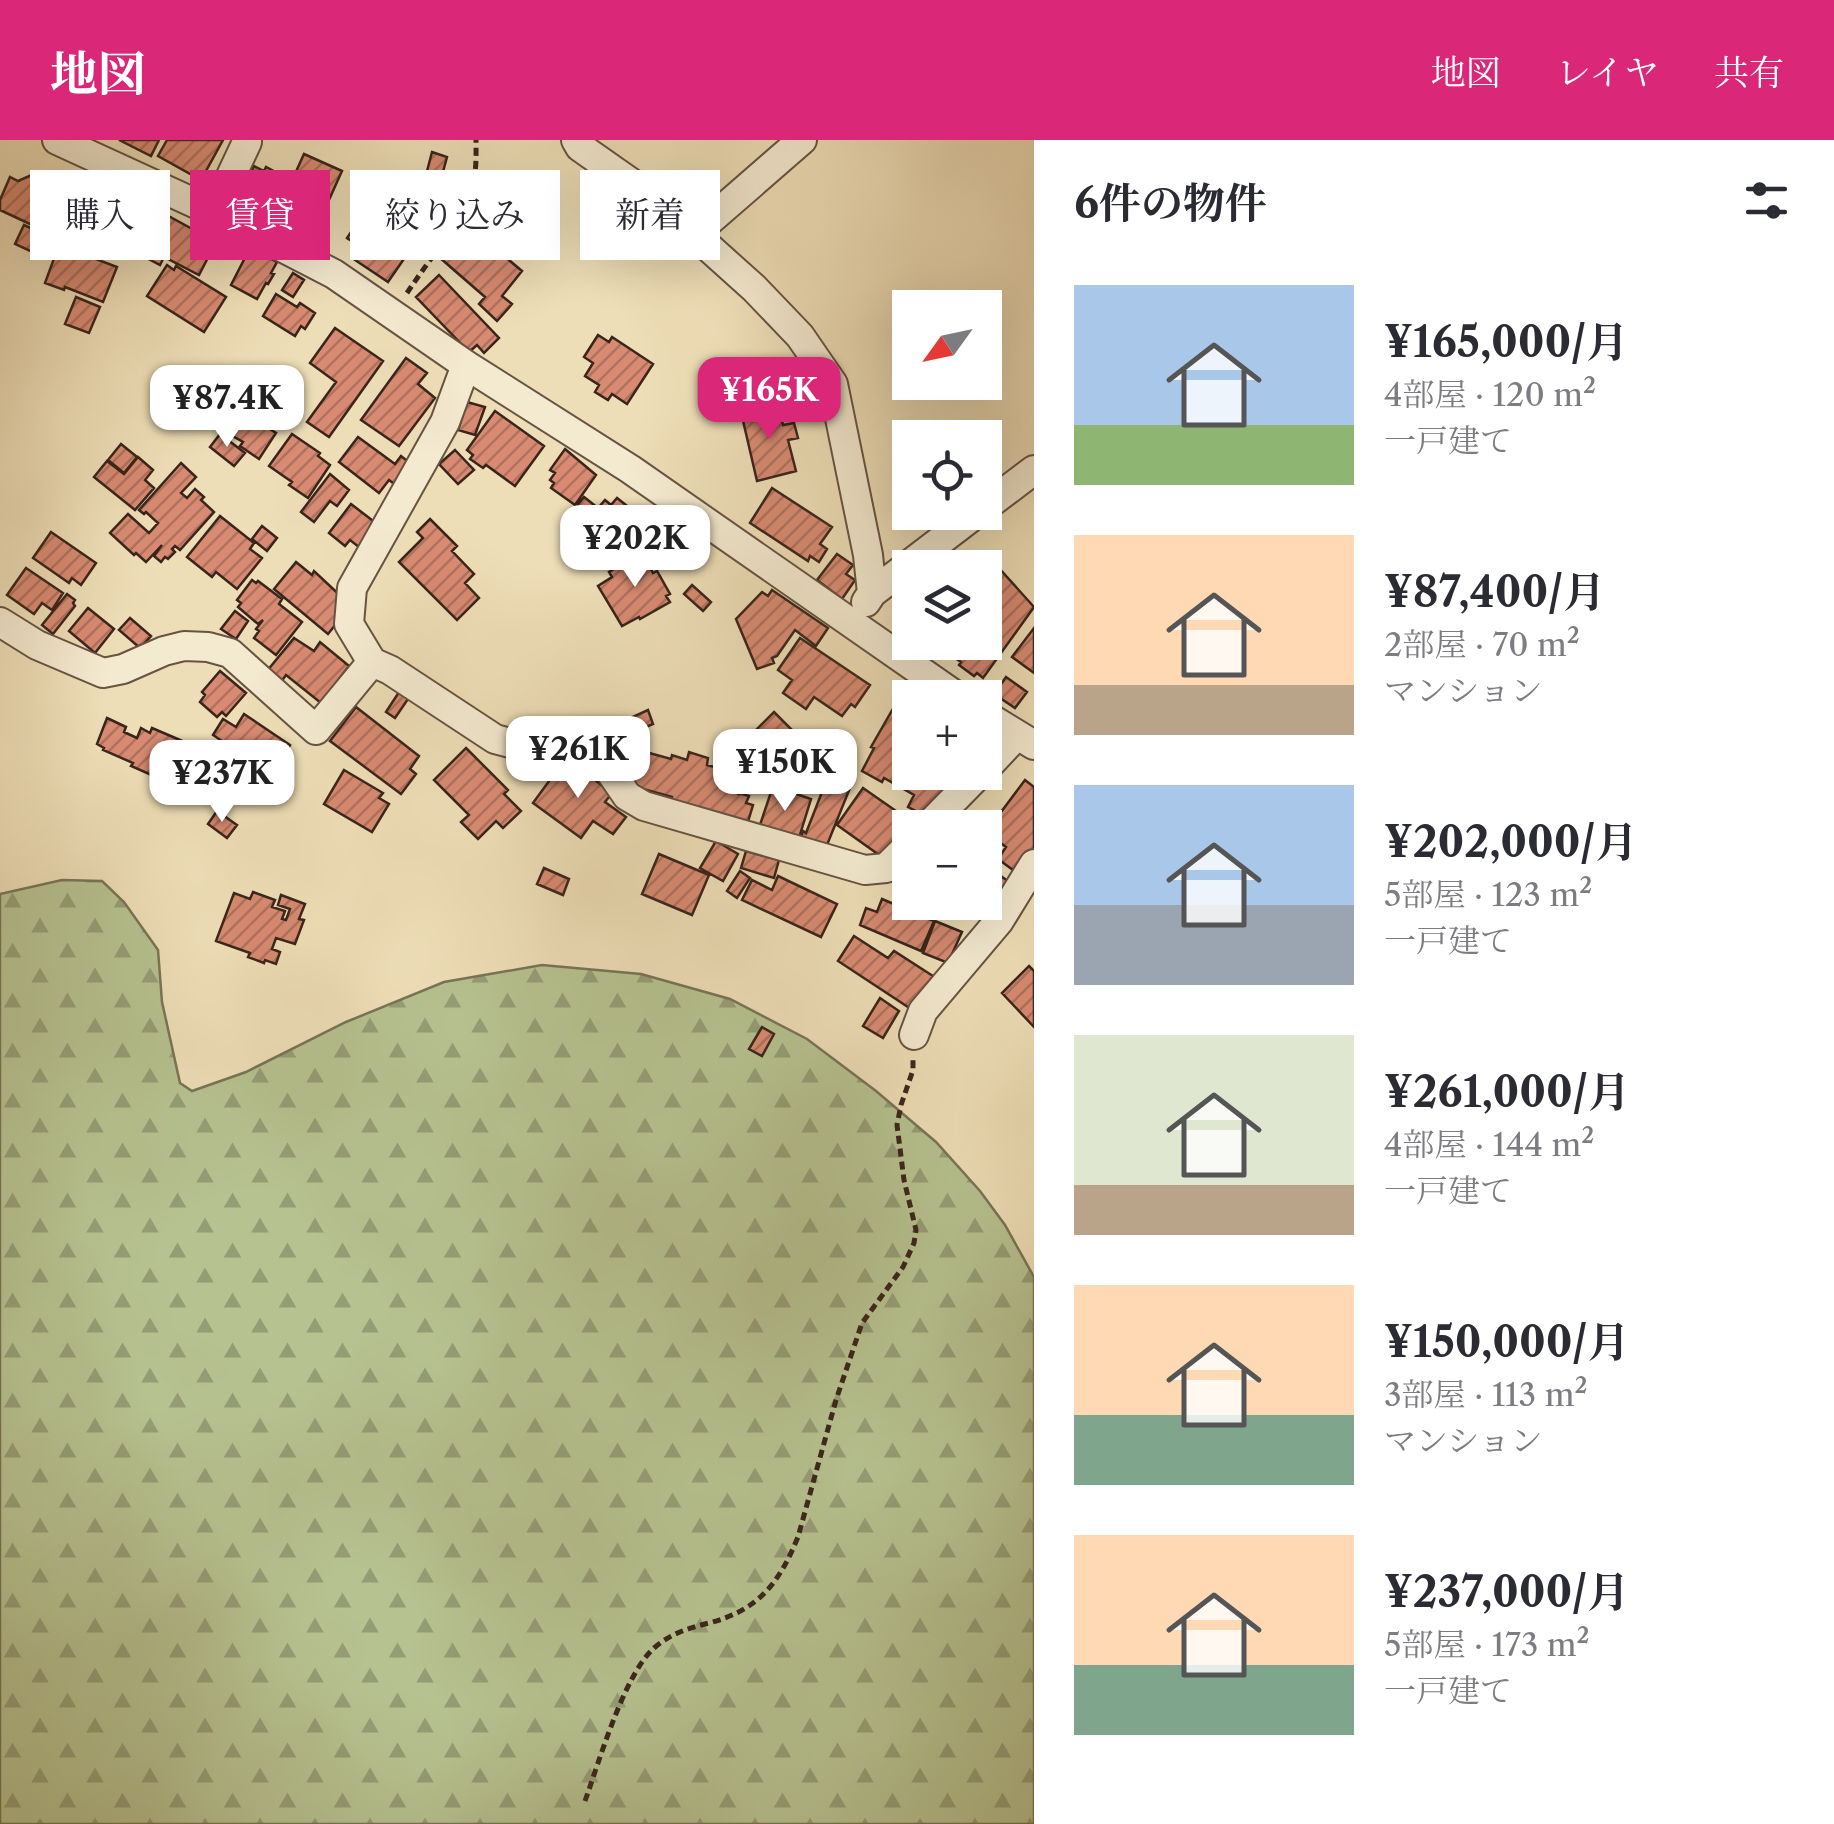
<!DOCTYPE html>
<html lang="ja">
<head>
<meta charset="utf-8">
<style>
	:root { --surface:#fff; --page:#f7f7f7; --text:#2b2b33; --muted:#7c7c81; --accent:#db2777 }
	body { margin:0; font-family:"Libre Caslon Text","Noto Serif JP",serif; background:var(--page); color:var(--text); height:100vh; display:flex; flex-direction:column; font-size:38px; white-space:nowrap }
	* { box-sizing:border-box; margin:0 }
	p { font-size:32px; color:var(--muted) }
	.icon { flex:none; width:55px; height:55px; fill:none; stroke:currentColor; stroke-width:2; stroke-linecap:round; stroke-linejoin:round }
	.map { position:relative; flex:1; overflow:hidden }
	.drawer { display:flex; flex-direction:column; background:var(--surface); width:800px }
	.drawer>* { flex:none }
	.top-card { position:absolute; left:30px; top:30px; width:852px; height:90px; display:flex; gap:20px }
	.needle { width:65px; rotate:237deg }
	.tools { position:absolute; left:892px; top:150px; display:grid; gap:20px }
	.tools a { display:grid; place-items:center; width:110px; height:110px; border-radius:0px; background:var(--surface); box-shadow:0 10px 40px #0002; font-size:50px }
	.price { position:absolute; translate:-50% -85px; padding:0 22px; border-radius:20px; background:#fff; color:#222; font-size:32px; line-height:65px; filter:drop-shadow(0 2px 5px #0008) }
	.price::after { content:''; position:absolute; left:50%; top:60px; width:30px; height:22px; margin-left:-15px; background:inherit; clip-path:polygon(0 0,100% 0,50% 100%) }
	.price.selected { background:var(--accent); color:#fff }
	ul { padding:0; list-style:none }
	li { display:flex; align-items:center; gap:30px; height:250px; padding:0 40px }
	li span { display:grid; place-items:center; flex:none; width:280px; height:200px; border-radius:0px; color:#555 }
	li>.icon { margin-inline-start:auto }
	span .icon { width:120px; height:120px; fill:#fffc; stroke-width:1 }
	li b { font-size:42px }
	h2 { display:flex; justify-content:space-between; align-items:center; height:120px; padding:0 40px; font-size:42px }
	.chip { padding:0 35px; border-radius:0px; background:var(--surface); box-shadow:0 10px 40px #0002; font-size:35px; line-height:90px }
	.chip.selected { background:var(--accent); color:#fff }
	header { display:flex; align-items:center; gap:60px; box-sizing:border-box; height:140px; padding:0 50px; background:var(--accent); color:#fff }
	header strong { font-size:48px }
	nav { display:flex; gap:55px; margin-inline-start:auto; font-size:35px }
	main { display:flex; flex:1; min-height:0 }
	.map>svg:first-child { display:block }
</style>
</head>
<body>
<header>
<strong>地図</strong>
<nav><a>地図</a><a>レイヤ</a><a>共有</a></nav>
</header>
<main>
<div class="map">
<svg width="1034" height="1684" viewBox="0 0 1034 1684">
	<defs>
		<pattern id="forest-firs" width="22" height="20" patternUnits="userSpaceOnUse" patternTransform="scale(2.5)"><rect width="22" height="20" fill="#b6c290"/><path d="M5 1l3.5 6h-7zM16 11l3.5 6h-7z" fill="#959d75"/></pattern>
		<pattern id="building-hatch" width="6" height="6" patternUnits="userSpaceOnUse" patternTransform="scale(2.5)"><rect width="6" height="6" fill="#d88b72"/><path d="M-1 1l2-2M0 6l6-6M5 7l2-2" fill="none" stroke="#b0715d"/></pattern>
	</defs>
	<rect width="100%" height="100%" fill="#eedeb7"/>
	<filter id="stains"><feTurbulence type="fractalNoise" baseFrequency=".002" numOctaves="4"/><feColorMatrix values="0 0 0 0 .2 0 0 0 0 .09 0 0 0 0 .02 0 0 0 .5 -.17"/></filter>
	<radialGradient id="worn" r=".72"><stop offset=".6" stop-color="#630" stop-opacity="0"/><stop offset="1" stop-color="#630" stop-opacity=".3"/></radialGradient>
	<path fill="url(#forest-firs)" stroke="#787456" stroke-width="2.5" d="M62,740L102,741L124,762L158,810L162,862L180,943L192,951L246,932L346,882L444,842L542,825L641,834L730,859L807,899L876,951L936,1002L980,1051L1005,1085L1034,1137V1684H0V754Z"/>
	<path fill="url(#building-hatch)" stroke="#39251b" stroke-width="2.5" d="M119,0H159L151,16Z
		M167,0H223L201,40L158,16Z
		M432,12L447,17L441,39L426,35Z
		M304,14L342,31L324,71L320,69L309,93L283,81L293,59L285,56Z
		M254,26L264,31L266,27L285,37L266,76L262,74L259,79L236,66L242,54L236,51L244,37L248,39Z
		M34,34L39,51L60,60L45,91L0,70V60L10,37L18,41Z
		M483,43L506,60L501,66L508,71L493,91L465,70Z
		M128,52L153,64L138,97L112,86Z
		M405,54L437,74L423,96L395,78L397,74L393,72Z
		M369,65L413,94L411,96L417,100L388,142L355,120L363,108L347,98Z
		M163,73L216,102L199,135L164,117L160,125L141,115Z
		M466,84L522,131L502,156L512,164L497,181L479,164L485,157L439,117Z
		M24,85L50,97L41,116L15,104Z
		M59,105L117,127L103,162L65,147L64,150L45,143Z
		M250,108L277,122L271,133L274,134L268,144L266,143L257,159L231,145Z
		M167,125L174,130L176,126L226,157L204,192L147,156Z
		M293,133L304,140L293,157L282,150Z
		M439,135L499,198L484,213L477,205L469,212L416,157Z
		M276,154L297,167L300,163L315,173L305,189L301,186L295,196L263,176Z
		M76,157L100,167L89,193L65,184Z
		M335,188L383,221L329,297L307,282L336,242L310,223Z
		M598,195L609,202L612,197L653,224L627,264L612,254L608,260L595,252L599,245L585,236L593,223L584,217Z
		M406,218L427,233L418,244L435,258L399,306L361,280Z
		M194,243L230,268L219,283L207,274L197,288L173,272Z
		M467,262L485,267L475,295L458,290Z
		M778,263L783,285L794,283L798,298L788,300L796,331L757,341L741,272Z
		M495,271L544,306L515,346L486,325L483,328L470,319L473,315L467,310Z
		M243,272L276,293L259,319L240,306L243,302L229,294Z
		M220,294L245,313L234,326L210,307Z
		M292,294L320,313L318,316L330,325L308,358L289,345L292,342L269,326Z
		M358,297L395,324L401,316L415,327L402,350L389,340L379,353L339,322Z
		M121,304L137,317L124,333L108,320Z
		M565,309L596,335L575,365L551,348L554,343L550,340L555,333L550,330Z
		M455,310L474,330L458,344L439,324Z
		M138,317L153,330L145,340L154,348L135,370L94,337L107,321L124,334Z
		M181,323L196,337L181,353L187,358L195,349L204,357L201,360L214,372L180,410L175,406L172,409L175,412L168,419L165,417L161,422L154,416L162,405L146,422L136,413L134,415L110,393L128,374L149,393L158,383L146,372L144,374L139,370Z
		M330,334L349,350L337,366L330,361L314,382L301,372Z
		M772,348L832,387L820,404L827,409L819,422L810,416L808,421L750,383Z
		M584,357L598,368L605,360L611,365L617,358L645,380L616,418L568,377Z
		M351,364L381,387L364,411L350,400L345,406L329,393Z
		M220,376L254,403L250,409L262,418L237,449L216,432L212,437L187,417Z
		M430,379L457,406L452,411L474,434L465,443L479,458L457,480L399,422L423,398L417,392Z
		M262,386L277,398L267,411L252,399Z
		M51,392L96,423L81,445L72,438L69,443L33,418Z
		M642,413L653,433L657,431L670,454L666,456L670,462L640,479L639,477L622,486L598,446L612,437L609,432Z
		M837,414L853,425L846,434L855,440L842,459L817,440Z
		M296,422L312,435L314,431L346,461L344,474L328,494L274,449Z
		M998,427L1034,467L983,538L977,533L974,536L959,525L961,522L942,509L946,502H985V447Z
		M26,428L63,453L52,470L42,463L34,474L7,455Z
		M252,440L256,443L258,441L282,459L279,464L302,482L276,515L254,498L259,491L256,489L263,480L258,484L238,467L241,463L237,460Z
		M692,445L711,462L703,471L684,454Z
		M772,450L828,488L816,506L795,490L777,516L772,518L774,523L757,529L736,479L762,452L768,456Z
		M67,454L75,460L73,463L75,466L53,494L42,485Z
		M88,468L114,489L95,513L69,491Z
		M235,471L248,481L236,499L221,489Z
		M130,478L151,496L140,508L119,490Z
		M1034,488V533L1012,517Z
		M294,498L314,511L320,502L349,526L321,563L286,535L281,542L267,531Z
		M800,498L870,545L855,567L851,564L842,576L814,557L806,569L783,553L792,540L778,530Z
		M220,531L246,553L226,576L222,572L217,577L200,562L205,555L202,552Z
		M1006,537L1027,552L1015,568L994,554Z
		M401,549L410,556L395,578L386,572Z
		M356,567L419,616L410,629L416,634L401,654L330,601Z
		M894,567L910,576V629L894,621L910,630V632L917,635L924,632L946,643L935,666L926,676L908,667L914,655L884,638L882,642L862,631L874,608L871,607Z
		M648,570L653,584L634,592L628,579Z
		M774,572L798,596L779,617L754,592Z
		M244,574L290,605L271,634L213,595L223,579L236,587Z
		M107,578L126,587L124,592L137,598L141,588L150,593L152,588L208,612L190,652L131,626L133,623L103,610L104,608L97,604Z
		M466,608L508,650L504,654L521,671L503,688L496,681L478,699L461,682L469,675L434,640Z
		M642,611L671,619L672,615L687,620L689,612L708,618L707,625L738,633L737,635L742,636L738,655L739,653L749,656L746,663L753,665L747,685L670,665L672,657L632,646Z
		M566,618L612,653L605,662L626,677L613,694L593,681L581,698L533,663Z
		M831,629L854,638L825,710L800,700L803,691L806,693Z
		M344,630L383,653L379,658L389,664L372,692L324,664Z
		M1025,640L1034,647V709L1017,733L998,719L1006,707L986,692Z
		M773,646L811,659L798,701L759,688Z
		M863,648L909,680L882,717L837,685Z
		M217,671L237,685L227,698L208,684Z
		M716,701L738,714L723,741L700,728Z
		M746,711L779,720L774,738L741,728Z
		M659,714L709,735L692,775L642,754Z
		M544,728L569,739L563,755L537,744Z
		M991,729L1012,744L997,766L985,758V738Z
		M740,731L750,738L737,758L727,751Z
		M778,736L837,764L821,797L742,760L752,740L772,750Z
		M253,752L275,760L272,767L285,771L282,779L286,780L290,769L278,765L281,755L305,764L299,779L304,780L295,804L276,798L272,809L280,812L276,824L265,820L264,823L248,817L250,813L216,801L234,753L250,759Z
		M882,759L934,781L921,811L860,785L866,768L877,772Z
		M935,781L962,792L948,823L923,813Z
		M854,796L888,818L894,811L933,836L911,869L838,821Z
		M1029,826L1034,831V887L1002,853Z
		M880,858L899,871L883,898L863,886Z
		M762,887L774,894L762,916L749,909Z"/>
	<g fill="none" stroke-linecap="round" stroke-linejoin="round">
		<defs>
			<path id="street" d="M57,0L214,72L334,134L466,225L630,329L959,558
				M576,0L580,7L657,61L754,148L800,196L833,244L868,415L872,453
				M214,72L247,2
				M694,94L802,0
				M466,225L445,282L352,448L349,484L372,522L390,530L495,599L514,604L574,603L599,615L627,656L644,666L865,730L886,728L910,704
				M985,367L1034,330
				M866,462L872,453L978,372
				M0,482L37,505L103,533L123,529L164,511L184,506L208,507L230,513L316,590L372,522
				M985,575L1034,605
				M985,629L1016,596
				M926,688L981,632
				M914,895L923,871L999,781L1034,724"/>
		</defs>
		<use href="#street" stroke="#665342" stroke-width="32"/>
		<path stroke="#39251b" stroke-width="5" stroke-dasharray="8 5" stroke-linecap="butt" d="M407,153C429,120 457,86 471,49C477,34 476,15 476,0
			M585,1661C599,1622 624,1535 654,1508C670,1494 688,1488 709,1483C759,1470 779,1443 798,1397L836,1260L862,1183L903,1127L914,1103L916,1090L904,1040L897,985L901,965L913,930V918"/>
		<use href="#street" stroke="#f4ead0" stroke-width="28"/>
	</g>
	<rect width="100%" height="100%" filter="url(#stains)"/>
	<rect width="100%" height="100%" fill="url(#worn)"/>
</svg>
<div class="tools">
<a><svg class="needle" viewBox="-14 -14 28 28"><path d="M0-13l5 13h-10z" fill="#e53935"/><path d="M0 13l5-13h-10z" fill="#7c7c81"/></svg></a>
<a><svg class="icon" aria-label="locate" viewBox="0 0 24 24"><circle cx="12" cy="12" r="6"/><path d="M12 2v4M12 18v4M2 12h4M18 12h4"/></svg></a>
<a><svg class="icon" aria-label="layers" viewBox="0 0 24 24"><path d="M12 4l9 5-9 5-9-5zM3 14l9 5 9-5"/></svg></a>
<a>+</a>
<a>−</a>
</div>
<b class="price selected" style="left:769px;top:302px">¥165K</b>
<b class="price" style="left:227px;top:310px">¥87.4K</b>
<b class="price" style="left:635px;top:450px">¥202K</b>
<b class="price" style="left:578px;top:661px">¥261K</b>
<b class="price" style="left:785px;top:674px">¥150K</b>
<b class="price" style="left:222px;top:685px">¥237K</b>
<div class="top-card">
<a class="chip">購入</a>
<a class="chip selected">賃貸</a>
<a class="chip">絞り込み</a>
<a class="chip">新着</a>
</div>
</div>
<section class="drawer">
<h2>6件の物件<svg class="icon" aria-label="filters" viewBox="0 0 24 24"><path d="M4 7h16M4 17h16"/><circle cx="9" cy="7" r="2"/><circle cx="15" cy="17" r="2"/></svg></h2>
<ul>
<li><span style="background:linear-gradient(#a9c7e8 70%,#8fb573 0)"><svg class="icon" aria-label="home" viewBox="0 0 24 24"><path d="M3 11l9-7 9 7M6 9v11h12V9"/></svg></span><div><b>¥165,000/月</b><p>4部屋 · 120 m²</p><p>一戸建て</p></div></li>
<li><span style="background:linear-gradient(#ffd9b3 75%,#b9a48a 0)"><svg class="icon" aria-label="home" viewBox="0 0 24 24"><path d="M3 11l9-7 9 7M6 9v11h12V9"/></svg></span><div><b>¥87,400/月</b><p>2部屋 · 70 m²</p><p>マンション</p></div></li>
<li><span style="background:linear-gradient(#a9c7e8 60%,#9aa5b1 0)"><svg class="icon" aria-label="home" viewBox="0 0 24 24"><path d="M3 11l9-7 9 7M6 9v11h12V9"/></svg></span><div><b>¥202,000/月</b><p>5部屋 · 123 m²</p><p>一戸建て</p></div></li>
<li><span style="background:linear-gradient(#dfe7d0 75%,#b9a48a 0)"><svg class="icon" aria-label="home" viewBox="0 0 24 24"><path d="M3 11l9-7 9 7M6 9v11h12V9"/></svg></span><div><b>¥261,000/月</b><p>4部屋 · 144 m²</p><p>一戸建て</p></div></li>
<li><span style="background:linear-gradient(#ffd9b3 65%,#7fa58c 0)"><svg class="icon" aria-label="home" viewBox="0 0 24 24"><path d="M3 11l9-7 9 7M6 9v11h12V9"/></svg></span><div><b>¥150,000/月</b><p>3部屋 · 113 m²</p><p>マンション</p></div></li>
<li><span style="background:linear-gradient(#ffd9b3 65%,#7fa58c 0)"><svg class="icon" aria-label="home" viewBox="0 0 24 24"><path d="M3 11l9-7 9 7M6 9v11h12V9"/></svg></span><div><b>¥237,000/月</b><p>5部屋 · 173 m²</p><p>一戸建て</p></div></li>
</ul>
</section>
</main>
</body>
</html>
